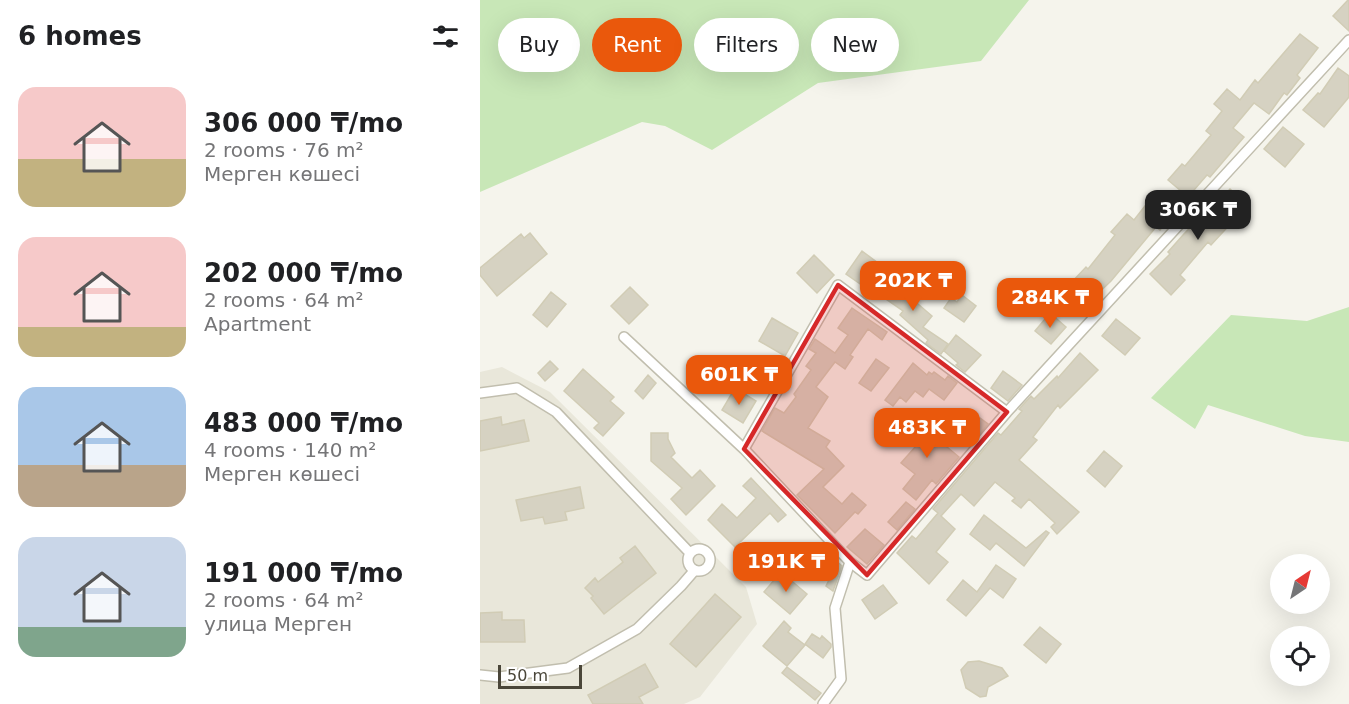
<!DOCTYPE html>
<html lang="en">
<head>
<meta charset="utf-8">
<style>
	:root { --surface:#fff; --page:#f6f6f6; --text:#202124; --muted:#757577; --accent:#ea580c }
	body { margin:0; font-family:"DejaVu Sans",sans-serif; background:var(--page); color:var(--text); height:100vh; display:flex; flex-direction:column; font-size:22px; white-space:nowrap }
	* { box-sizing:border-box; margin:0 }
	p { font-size:20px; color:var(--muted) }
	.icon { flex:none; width:33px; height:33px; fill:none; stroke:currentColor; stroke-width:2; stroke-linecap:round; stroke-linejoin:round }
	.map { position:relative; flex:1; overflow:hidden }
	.panel { display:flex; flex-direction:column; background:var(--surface); width:480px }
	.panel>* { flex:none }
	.hud { position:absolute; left:18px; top:18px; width:570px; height:54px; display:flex; gap:12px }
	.needle { width:39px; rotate:35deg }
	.controls { position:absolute; left:790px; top:554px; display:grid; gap:12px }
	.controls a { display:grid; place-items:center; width:60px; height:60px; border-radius:50%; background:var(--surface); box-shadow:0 6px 24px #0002; font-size:30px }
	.scale { position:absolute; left:18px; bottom:15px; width:84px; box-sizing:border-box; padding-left:6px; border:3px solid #4a4639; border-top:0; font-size:16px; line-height:21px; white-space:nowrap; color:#4a4639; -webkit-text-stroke:4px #fff; paint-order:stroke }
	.price { position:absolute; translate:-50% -51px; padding:0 14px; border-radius:12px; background:var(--accent); color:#fff; font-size:20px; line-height:39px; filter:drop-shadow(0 2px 3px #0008) }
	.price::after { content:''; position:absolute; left:50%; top:36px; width:18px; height:14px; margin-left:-9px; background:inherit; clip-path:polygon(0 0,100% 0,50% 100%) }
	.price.selected { background:#222; color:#fff }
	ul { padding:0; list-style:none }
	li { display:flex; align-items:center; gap:18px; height:150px; padding:0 18px }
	li span { display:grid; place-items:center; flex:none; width:168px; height:120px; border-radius:18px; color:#555 }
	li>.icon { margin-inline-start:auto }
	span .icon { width:72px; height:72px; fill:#fffc; stroke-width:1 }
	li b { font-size:26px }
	h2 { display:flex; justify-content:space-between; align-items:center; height:72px; padding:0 18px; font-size:26px }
	.tag { padding:0 21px; border-radius:27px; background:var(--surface); box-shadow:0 6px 24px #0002; font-size:21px; line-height:54px }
	.tag.selected { background:var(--accent); color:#fff }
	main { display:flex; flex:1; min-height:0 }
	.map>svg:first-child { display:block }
</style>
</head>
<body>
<main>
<section class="panel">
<h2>6 homes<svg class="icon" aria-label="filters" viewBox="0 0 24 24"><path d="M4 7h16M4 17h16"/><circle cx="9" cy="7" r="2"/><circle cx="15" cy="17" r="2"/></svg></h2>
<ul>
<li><span style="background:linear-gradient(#f6c9c9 60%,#c2b280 0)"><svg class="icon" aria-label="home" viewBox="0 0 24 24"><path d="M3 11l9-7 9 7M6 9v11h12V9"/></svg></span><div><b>306 000 ₸/mo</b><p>2 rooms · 76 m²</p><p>Мерген көшесі</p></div></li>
<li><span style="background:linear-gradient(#f6c9c9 75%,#c2b280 0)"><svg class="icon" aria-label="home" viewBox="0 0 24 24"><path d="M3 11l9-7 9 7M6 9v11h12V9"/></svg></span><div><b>202 000 ₸/mo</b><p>2 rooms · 64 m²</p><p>Apartment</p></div></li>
<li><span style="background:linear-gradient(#a9c7e8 65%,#b9a48a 0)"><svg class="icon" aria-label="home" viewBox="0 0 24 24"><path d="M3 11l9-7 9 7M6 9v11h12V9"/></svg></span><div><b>483 000 ₸/mo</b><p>4 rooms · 140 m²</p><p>Мерген көшесі</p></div></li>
<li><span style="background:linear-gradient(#c9d6e8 75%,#7fa58c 0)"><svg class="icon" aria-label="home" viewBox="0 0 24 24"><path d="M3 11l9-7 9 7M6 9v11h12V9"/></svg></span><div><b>191 000 ₸/mo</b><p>2 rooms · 64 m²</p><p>улица Мерген</p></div></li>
</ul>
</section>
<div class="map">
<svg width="869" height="704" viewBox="0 0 869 704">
	<rect width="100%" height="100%" fill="#f5f4ec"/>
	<path fill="#e9e7da" d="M22,367L70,392L266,587L277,624L220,697L204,704H0V372Z"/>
	<path fill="#c8e7b7" d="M0,0H549L501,61L338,83L232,150L185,126L162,122L0,192Z
		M869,307V442L825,436L728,405L715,429L671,398L751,315L827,321Z"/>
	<path fill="#d6d2c2" stroke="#d1ccb5" stroke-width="1.5" d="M868,0H869V31L853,16Z
		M820,34L838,48L817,75L820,78L807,95L804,93L789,114L774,103L753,128L764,137L730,177L727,175L708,197L688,180L702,164L705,166L731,135L726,131L742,111L734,104L747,89L760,100L775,80L778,83Z
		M858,68L869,76V97L844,127L823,110L838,93L840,94Z
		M803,127L824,144L805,167L784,149Z
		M750,189L768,205L731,245L728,242L700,275L705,280L691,295L670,274L690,254L688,252L703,235L725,212L728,214Z
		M672,197L693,213L680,230L676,227L631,281L610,301L591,283L606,267L608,269L635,235L631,232L647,214L654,220Z
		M50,233L67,254L17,296L0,275V268L41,234L44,238Z
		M382,251L402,266L386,288L366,274Z
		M334,255L354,275L337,293L317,273Z
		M418,276L437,290L431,298L452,316L443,327L468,344L461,354L446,343L448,340L420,315L423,311L403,297Z
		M150,287L168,305L149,324L131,306Z
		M71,292L86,304L67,327L53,315Z
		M482,295L496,306L484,322L464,308L471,298L477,302Z
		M372,308L407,332L402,340L388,329L370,355L373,357L365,369L355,362L336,387L348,397L328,428L350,441L346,447L364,466L343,487L362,504L372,493L386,505L378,514L375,512L355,533L317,495L344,469L282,431L295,408L304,413L316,397L314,394L331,370L326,366L336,353L329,349L335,339L355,353L368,335L358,328Z
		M570,313L586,327L571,344L555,331Z
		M292,318L318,333L305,356L279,341Z
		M636,319L660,338L645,355L622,336Z
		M476,335L501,355L485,372L476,365L478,363L464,351Z
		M600,353L618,370L580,408L578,405L553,437L557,440L539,460L599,512L577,534L571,527L575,523L549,499L541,508L532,501L535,498L515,482L494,506L481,494L461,516L475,529L456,552L468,562L449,584L417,553L432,536L436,539L458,513L453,509L518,433L521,435L542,411L539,409L551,396L554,399L577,376L578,378Z
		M396,359L409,368L391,391L379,383Z
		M70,361L78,369L65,381L58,373Z
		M433,363L447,375L449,372L452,374L454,372L465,380L468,376L477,383L464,400L449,389L443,397L435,391L426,402L420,397L413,406L405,400Z
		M103,369L134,397L130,401L144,413L123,436L114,428L119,423L84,391Z
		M523,371L542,385L528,401L511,388Z
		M168,375L176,383L163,399L155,391Z
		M255,388L276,401L263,423L242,410Z
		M21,417L22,425L44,420L49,441L0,451V421Z
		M491,417L497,422L500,418L508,424L493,442L479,431Z
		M432,423L451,437L458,428L467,435L461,442L479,457L456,484L452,480L436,500L423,489L435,474L421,463L436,446L422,435Z
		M171,433H188V439L195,453L191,457L212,478L220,470L235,486L206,515L191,499L202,488L171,461Z
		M624,451L642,466L625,487L607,471Z
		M271,478L306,515L298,522L290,513L255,547L228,520L242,504L257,518L276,498L263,486Z
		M100,487L104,508L85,512L87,520L65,524L63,517L41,521L36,500Z
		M426,502L435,509L417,530L408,522Z
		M504,515L546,548L566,531L569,533L544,566L516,543L510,550L490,534Z
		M385,529L404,545L387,564L367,547Z
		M155,546L176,573L124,614L111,598L113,596L105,588L115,578L118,582L143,562L140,558Z
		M347,553L362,566L353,591L346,586L351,576L335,565Z
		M516,565L536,579L523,598L510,588L486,616L467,600L483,580L497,592Z
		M301,572L327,594L310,614L284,592Z
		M403,585L417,603L395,619L382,600Z
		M235,594L261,617L216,667L190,644Z
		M22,612V620H44L45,642H0V613Z
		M304,621L311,628L308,632L325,645L307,666L283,646Z
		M560,627L581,644L566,663L544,645Z
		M332,634L340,639L342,636L351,644V647L343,658L325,644Z
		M499,661L522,668L528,676L508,687L506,696L500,697L486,688L481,670L488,662Z
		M165,664L178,687L159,697L163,704H113L108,695Z
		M307,667L341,693L335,700L302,673Z"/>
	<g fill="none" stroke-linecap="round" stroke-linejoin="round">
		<defs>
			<path id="minor" d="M144,337L264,449L370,562L387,575L527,412L869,40
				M0,393L37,388L76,412L210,553
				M264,449L358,285L527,412
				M208 560a11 11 0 1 1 22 0a11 11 0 1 1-22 0Z
				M0,675L19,677L88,668L157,629L201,586L214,571
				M343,704L361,679L355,608L370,562"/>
		</defs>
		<use href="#minor" stroke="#c1beae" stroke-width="12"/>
		<use href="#minor" stroke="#fff" stroke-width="9"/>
	</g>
	<path fill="#d62828" fill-opacity="0.2" stroke="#d62828" stroke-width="4.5" stroke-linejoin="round" d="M358,285L527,412L387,575L264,449Z"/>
</svg>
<div class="controls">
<a><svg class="needle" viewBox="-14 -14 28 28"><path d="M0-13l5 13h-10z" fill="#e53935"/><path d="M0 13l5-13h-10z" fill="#757577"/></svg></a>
<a><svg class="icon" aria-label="locate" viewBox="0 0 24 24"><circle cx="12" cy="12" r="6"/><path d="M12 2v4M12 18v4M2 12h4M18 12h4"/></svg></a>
</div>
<div class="scale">50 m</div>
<b class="price selected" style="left:718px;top:241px">306K ₸</b>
<b class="price" style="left:433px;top:312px">202K ₸</b>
<b class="price" style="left:570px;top:329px">284K ₸</b>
<b class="price" style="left:259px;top:406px">601K ₸</b>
<b class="price" style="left:447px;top:459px">483K ₸</b>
<b class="price" style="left:306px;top:593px">191K ₸</b>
<div class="hud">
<a class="tag">Buy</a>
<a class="tag selected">Rent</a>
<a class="tag">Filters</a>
<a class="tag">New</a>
</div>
</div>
</main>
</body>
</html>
